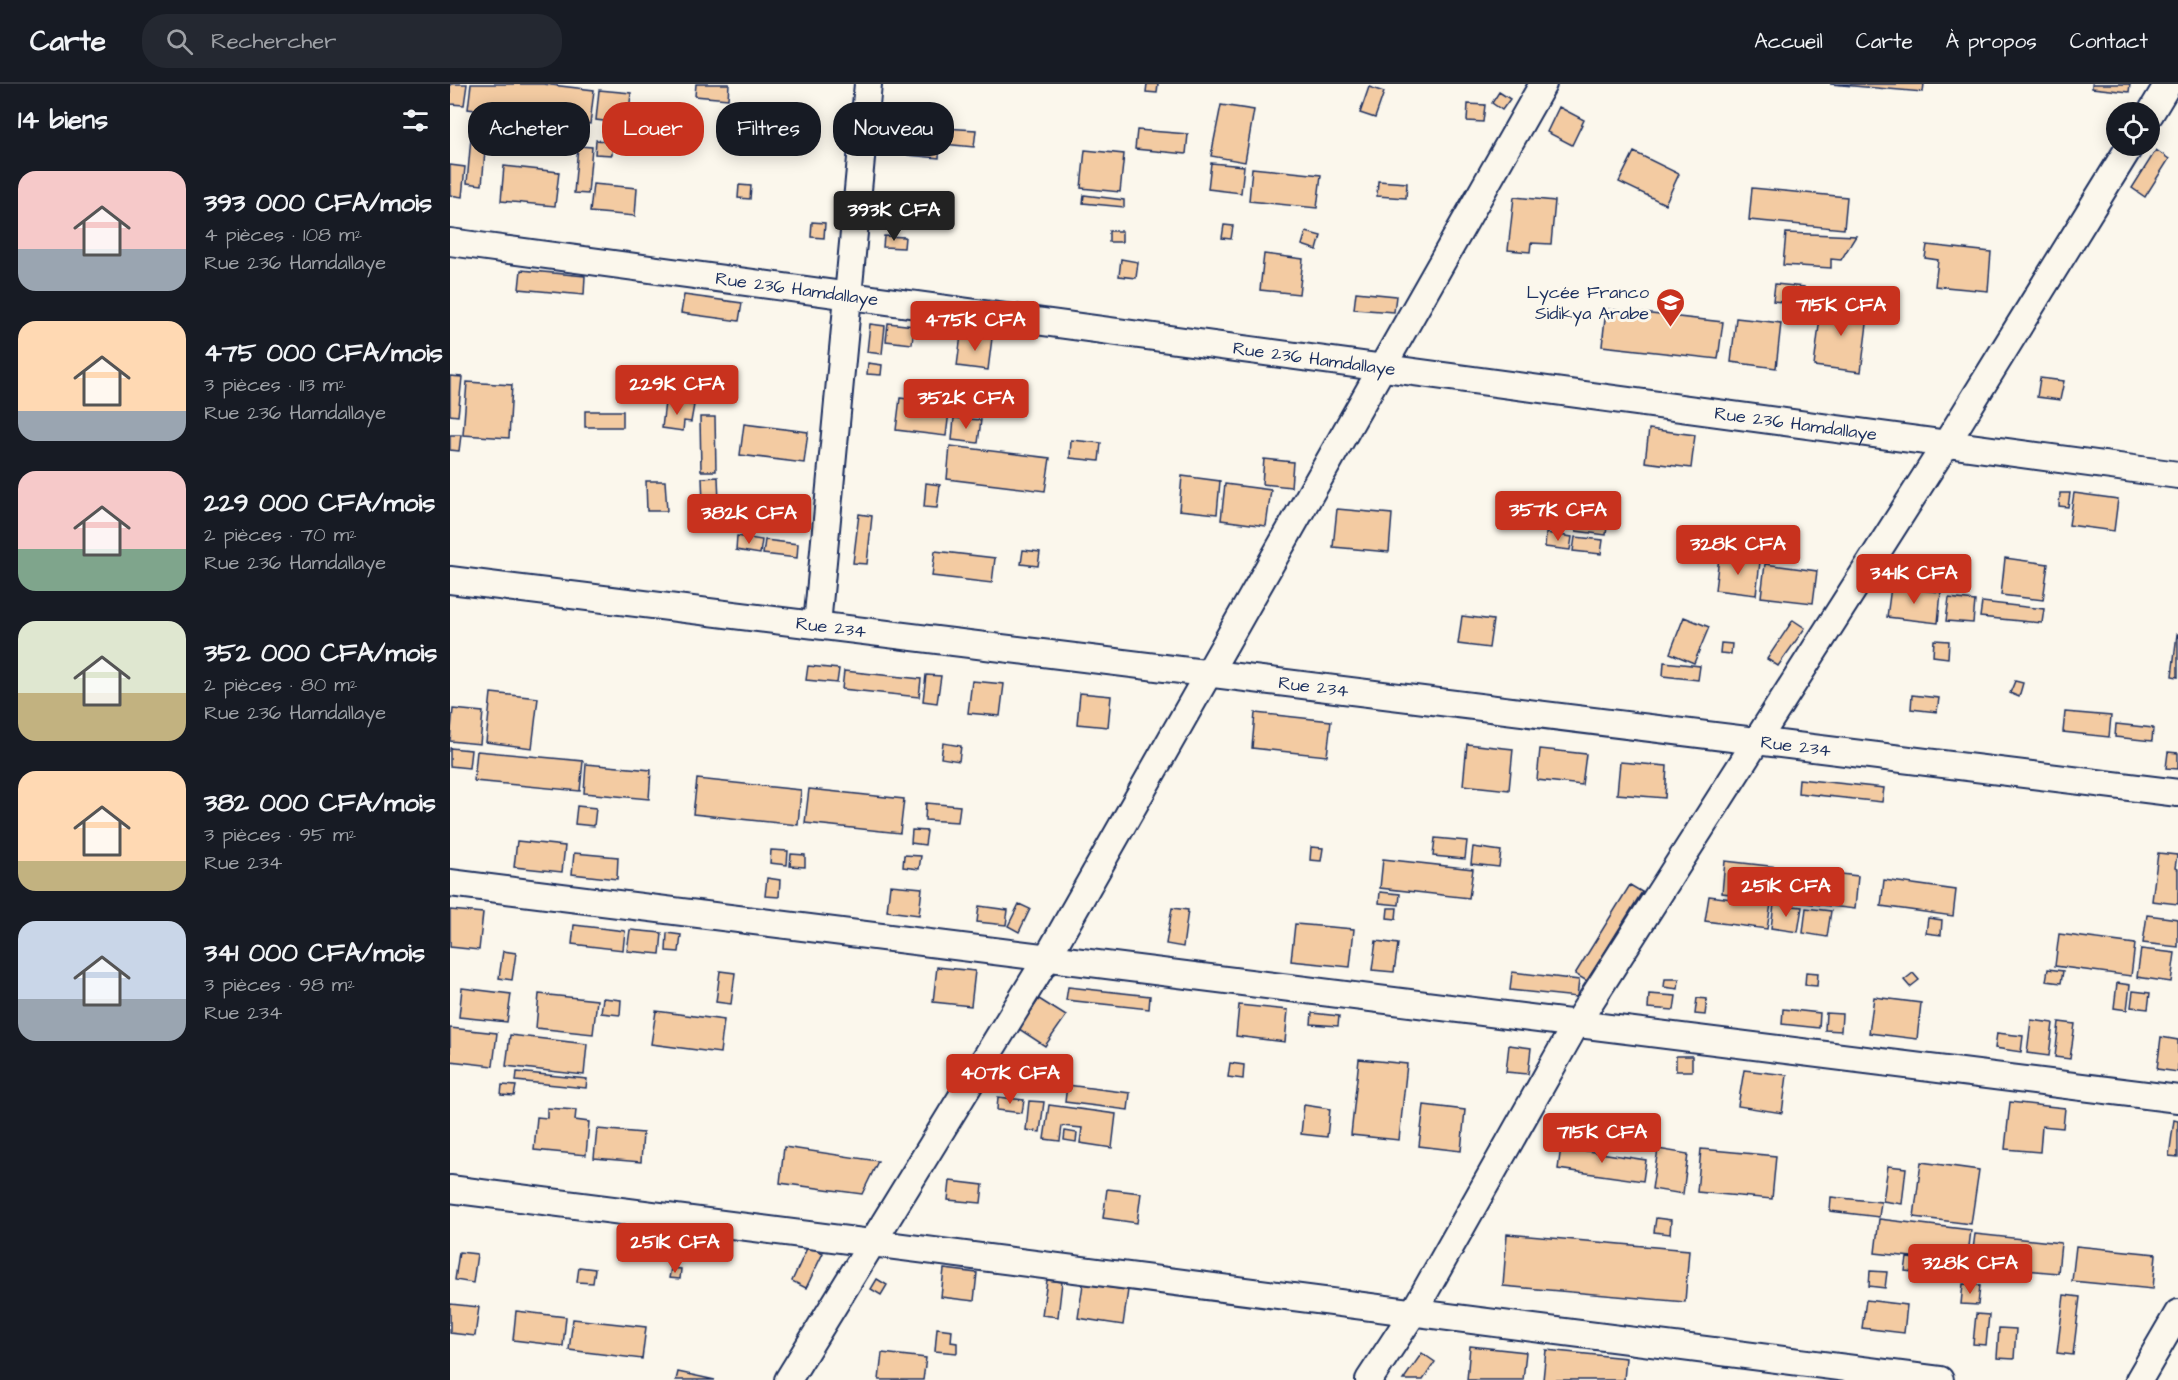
<!DOCTYPE html>
<html lang="fr">
<head>
<meta charset="utf-8">
<style>
	:root { --surface:#171b24; --page:#242831; --text:#f1f3f6; --muted:#9ea1a6; --line:#363941; --accent:#c8321e }
	body { margin:0; font-family:"Architects Daughter",sans-serif; background:var(--page); color:var(--text); height:100vh; display:flex; flex-direction:column; font-size:22px; white-space:nowrap }
	* { box-sizing:border-box; margin:0 }
	p { font-size:20px; color:var(--muted) }
	.icon { flex:none; width:33px; height:33px; fill:none; stroke:currentColor; stroke-width:2; stroke-linecap:round; stroke-linejoin:round }
	.map { position:relative; flex:1; overflow:hidden }
	.sheet { display:flex; flex-direction:column; background:var(--surface); width:450px }
	.sheet>* { flex:none }
	.banner { position:absolute; left:18px; top:18px; width:570px; height:54px; display:flex; gap:12px }
	.fabs { position:absolute; left:1656px; top:18px; display:grid; gap:12px }
	.fabs a { display:grid; place-items:center; width:54px; height:54px; border-radius:50%; background:var(--surface); box-shadow:0 3px 15px #0003; font-size:30px }
	.price { position:absolute; translate:-50% -51px; padding:0 14px; border-radius:6px; background:var(--accent); color:#fff; font-size:20px; line-height:39px; filter:drop-shadow(0 2px 3px #0008) }
	.price::after { content:''; position:absolute; left:50%; top:36px; width:18px; height:14px; margin-left:-9px; background:inherit; clip-path:polygon(0 0,100% 0,50% 100%) }
	.price.active { background:#222; color:#fff }
	ul { padding:0; list-style:none }
	li { display:flex; align-items:center; gap:18px; height:150px; padding:0 18px }
	li span { display:grid; place-items:center; flex:none; width:168px; height:120px; border-radius:18px; color:#555 }
	li>.icon { margin-inline-start:auto }
	span .icon { width:72px; height:72px; fill:#fffc; stroke-width:1 }
	li b { font-size:26px }
	h2 { display:flex; justify-content:space-between; align-items:center; height:72px; padding:0 18px; font-size:26px }
	.chip { padding:0 21px; border-radius:24px; background:var(--surface); box-shadow:0 3px 15px #0003; font-size:21px; line-height:54px }
	.chip.active { background:var(--accent); color:#fff }
	header { display:flex; align-items:center; gap:36px; box-sizing:border-box; height:84px; padding:0 30px; background:var(--surface); border-bottom:2px solid var(--line) }
	header strong { font-size:28px }
	nav { display:flex; gap:33px; margin-inline-start:auto; font-size:21px }
	.search { width:420px; height:54px; background:var(--page); display:flex; align-items:center; gap:15px; box-sizing:border-box; padding:0 21px; border-radius:24px; color:var(--muted); font-size:22px }
	main { display:flex; flex:1; min-height:0 }
	.map>svg:first-child { display:block }
</style>
</head>
<body>
<header>
<strong>Carte</strong>
<div class="search"><svg class="icon" aria-label="search" viewBox="0 0 24 24"><circle cx="10" cy="10" r="6"/><path d="M15 15l6 6"/></svg>Rechercher</div>
<nav><a>Accueil</a><a>Carte</a><a>À propos</a><a>Contact</a></nav>
</header>
<main>
<section class="sheet">
<h2>14 biens<svg class="icon" aria-label="filters" viewBox="0 0 24 24"><path d="M4 7h16M4 17h16"/><circle cx="9" cy="7" r="2"/><circle cx="15" cy="17" r="2"/></svg></h2>
<ul>
<li><span style="background:linear-gradient(#f6c9c9 65%,#9aa5b1 0)"><svg class="icon" aria-label="home" viewBox="0 0 24 24"><path d="M3 11l9-7 9 7M6 9v11h12V9"/></svg></span><div><b>393 000 CFA/mois</b><p>4 pièces · 108 m²</p><p>Rue 236 Hamdallaye</p></div></li>
<li><span style="background:linear-gradient(#ffd9b3 75%,#9aa5b1 0)"><svg class="icon" aria-label="home" viewBox="0 0 24 24"><path d="M3 11l9-7 9 7M6 9v11h12V9"/></svg></span><div><b>475 000 CFA/mois</b><p>3 pièces · 113 m²</p><p>Rue 236 Hamdallaye</p></div></li>
<li><span style="background:linear-gradient(#f6c9c9 65%,#7fa58c 0)"><svg class="icon" aria-label="home" viewBox="0 0 24 24"><path d="M3 11l9-7 9 7M6 9v11h12V9"/></svg></span><div><b>229 000 CFA/mois</b><p>2 pièces · 70 m²</p><p>Rue 236 Hamdallaye</p></div></li>
<li><span style="background:linear-gradient(#dfe7d0 60%,#c2b280 0)"><svg class="icon" aria-label="home" viewBox="0 0 24 24"><path d="M3 11l9-7 9 7M6 9v11h12V9"/></svg></span><div><b>352 000 CFA/mois</b><p>2 pièces · 80 m²</p><p>Rue 236 Hamdallaye</p></div></li>
<li><span style="background:linear-gradient(#ffd9b3 75%,#c2b280 0)"><svg class="icon" aria-label="home" viewBox="0 0 24 24"><path d="M3 11l9-7 9 7M6 9v11h12V9"/></svg></span><div><b>382 000 CFA/mois</b><p>3 pièces · 95 m²</p><p>Rue 234</p></div></li>
<li><span style="background:linear-gradient(#c9d6e8 65%,#9aa5b1 0)"><svg class="icon" aria-label="home" viewBox="0 0 24 24"><path d="M3 11l9-7 9 7M6 9v11h12V9"/></svg></span><div><b>341 000 CFA/mois</b><p>3 pièces · 98 m²</p><p>Rue 234</p></div></li>
</ul>
</section>
<div class="map">
<svg width="1728" height="1296" viewBox="0 0 1728 1296">
	<rect width="100%" height="100%" fill="#fbf7ec"/>
	<filter id="ink" filterUnits="userSpaceOnUse"><feTurbulence type="fractalNoise" baseFrequency=".0167" numOctaves="2"/><feDisplacementMap in="SourceGraphic" scale="12" xChannelSelector="R" yChannelSelector="G"/><feConvolveMatrix kernelMatrix="1 2 1 2 8 2 1 2 1" color-interpolation-filters="sRGB"/></filter>
	<g filter="url(#ink)">
		<path fill="#f3cba2" stroke="#1b2f5e" stroke-width="1.5" d="M0,0H17L14,21L0,20Z
			M21,0H93L144,6L140,40L18,25Z
			M246,0H279L278,15L245,12Z
			M697,0H708L707,9L696,8Z
			M1380,0H1474L1473,8Z
			M1642,0H1680L1679,8L1642,4Z
			M919,3L934,8L925,34L910,29Z
			M149,6L181,9L178,40L146,36Z
			M1049,8L1060,15L1052,26L1042,19Z
			M1018,20L1035,21L1033,38L1017,37Z
			M285,21L329,25L327,55L282,51Z
			M771,21L804,26L795,78L761,72Z
			M1109,23L1134,36L1122,61L1097,48Z
			M461,39L491,41L489,74L458,71Z
			M22,42L37,44L32,101L17,99Z
			M494,44L526,46L524,63L493,60Z
			M687,46L738,50L736,70L685,65Z
			M146,56L163,58L162,71L145,70Z
			M128,62L142,63L138,110L124,109Z
			M635,66L674,70L670,108L631,104Z
			M1706,66L1719,75L1695,113L1682,104Z
			M1184,68L1229,90L1215,120L1169,98Z
			M761,79L794,82L791,109L758,105Z
			M0,81L15,83L12,113L0,111Z
			M54,82L109,88L105,122L51,117Z
			M802,84L871,91L867,124L799,117Z
			M928,97L957,99L956,114L927,112Z
			M143,100L187,104L185,132L140,128Z
			M289,101L301,102L300,115L288,114Z
			M1302,104L1397,113L1394,145L1299,136Z
			M634,111L674,116V123L633,119Z
			M1064,113L1105,117L1101,160L1081,159L1080,168L1058,166Z
			M362,138L375,139L374,154L361,153Z
			M774,141L783,142L781,155L772,154Z
			M659,147H672V158H659Z
			M856,148L871,152L867,166L852,161Z
			M1336,149L1406,152L1391,176L1381,175V184L1333,181Z
			M434,152L455,153L454,164L433,163Z
			M1477,161L1541,168L1538,207L1485,202L1488,176L1475,174Z
			M814,170L853,175L849,210L810,206Z
			M671,175L688,178L686,194L669,192Z
			M71,186L135,192L134,211L69,205Z
			M1325,200L1354,203L1352,220L1323,217Z
			M906,208L946,212L944,228L904,225Z
			M234,211L292,219L289,237L231,229Z
			M1372,217L1419,224L1411,288L1364,282Z
			M1156,225L1273,238L1268,275L1152,262Z
			M1286,234L1331,239L1326,284L1281,278Z
			M438,239L464,242L462,260L436,257Z
			M420,240L435,242L432,270L417,268Z
			M511,251L542,254L538,286L507,282Z
			M418,279L432,281L431,291L417,290Z
			M0,292L12,293L8,332L0,331Z
			M1590,294L1614,297L1610,316L1587,313Z
			M17,298L62,301L59,354L13,351Z
			M450,314L500,320L496,352L446,346Z
			M215,318L244,321L241,338L234,337L233,347L212,344Z
			M135,327H173V343H135Z
			M250,333H265L266,387H251Z
			M504,334L531,336L528,359L502,356Z
			M294,340L358,348L354,379L290,371Z
			M1199,345L1245,351L1241,384L1195,378Z
			M0,351H11L9,367L0,366Z
			M621,356L651,359L649,377L620,374Z
			M500,362L600,374L595,407L497,395Z
			M814,375L843,378L841,403L812,400Z
			M732,392L770,397L767,430L729,426Z
			M268,393L270,444L254,445L252,394Z
			M196,397H215L217,427H197Z
			M476,399L490,401L487,424L474,423Z
			M775,400L821,406L816,442L771,436Z
			M1610,409H1620L1618,423L1609,422Z
			M1624,409L1668,415L1664,447L1619,441Z
			M1128,421L1159,425L1156,451L1126,447Z
			M887,425L942,430L939,468L883,463Z
			M409,430L422,432L417,480L403,479Z
			M1096,449L1122,453L1120,466L1095,463Z
			M287,452L312,456L310,470L286,466Z
			M1125,453L1153,456L1151,470L1123,467Z
			M315,456L348,460L347,474L313,470Z
			M573,466L590,468L588,482L571,480Z
			M485,467L545,474L542,499L482,492Z
			M1269,473L1310,478L1306,511L1265,506Z
			M1555,474L1598,480L1593,516L1551,511Z
			M1315,480L1367,487L1363,519L1311,513Z
			M1441,503L1491,508L1488,539L1437,533Z
			M1499,514L1525,517L1523,539L1496,537Z
			M1532,518L1594,525L1592,539L1530,533Z
			M1012,532L1043,536L1039,564L1008,560Z
			M1234,533L1259,543L1244,579L1220,569Z
			M1343,536L1355,544L1328,582L1317,575Z
			M1727,550H1728V593L1722,592Z
			M1484,556L1499,557L1498,574L1483,572Z
			M1271,559L1282,560L1281,570L1270,569Z
			M1214,578L1250,582L1248,596L1213,592Z
			M358,582L389,585L387,599L356,596Z
			M394,587L471,595L469,613L392,605Z
			M476,591L491,592L487,619L473,617Z
			M522,597L554,600L550,632L518,629Z
			M1565,597L1573,599L1569,613L1560,609Z
			M41,609L88,614L82,664L36,658Z
			M630,609L661,612L658,643L627,640Z
			M1462,611L1489,614L1487,628L1461,625Z
			M3,625L33,628L30,660L0,657Z
			M1615,628L1661,632L1659,653L1613,648Z
			M805,629L881,637L877,672L802,664Z
			M1666,640L1703,644L1702,657L1665,653Z
			M493,659L511,662L509,677L491,674Z
			M1017,660L1063,665L1059,706L1013,701Z
			M0,664L21,666L19,684L0,682Z
			M1090,665L1136,670L1132,701L1087,696Z
			M27,667L133,677L130,707L24,697Z
			M1718,668L1728,669V685L1716,684Z
			M1170,678L1217,682L1215,714L1167,710Z
			M136,680L201,686L199,715L134,709Z
			M247,695L351,706L348,741L243,730Z
			M1349,695L1434,704L1432,718L1348,709Z
			M359,705L454,715L450,749L355,739Z
			M476,719L510,722L508,738L475,736Z
			M127,722L146,724L144,742L125,740Z
			M462,746L477,747L475,761L461,759Z
			M985,754L1017,757L1015,775L983,772Z
			M67,757L115,762L112,788L64,783Z
			M861,763L873,764L871,777L860,776Z
			M1023,763L1051,767L1049,783L1021,780Z
			M321,766L338,767L337,781L320,779Z
			M124,769L168,773L167,795L122,790Z
			M1708,769L1727,771L1725,784L1728,785V820L1702,817Z
			M341,770L355,771V783L340,782Z
			M454,771L471,772L469,785L453,783Z
			M933,775L1023,785L1019,814L930,804Z
			M1275,777L1408,792L1405,825L1272,809Z
			M317,794L330,796L329,813L315,812Z
			M1434,796L1506,806L1503,832L1431,822Z
			M440,801L472,804L469,831L437,827Z
			M1180,801L1192,808L1137,897L1125,890Z
			M930,808L950,810L949,821L929,819Z
			M1259,812L1321,820L1317,845L1255,837Z
			M569,820L580,825L569,848L558,842Z
			M1324,820L1352,823L1348,848L1321,844Z
			M529,822L558,826L556,841L527,838Z
			M722,824L738,826L733,863L716,860Z
			M938,824H947L946,835L937,834Z
			M1356,824L1381,827L1377,853L1353,849Z
			M0,826L33,829L29,866L0,863Z
			M1697,831L1728,835V863L1693,859Z
			M1478,834L1492,836L1491,851L1476,849Z
			M845,840L904,845L900,883L841,877Z
			M124,841L175,847L173,866L122,860Z
			M180,846L212,849L210,870L177,867Z
			M217,849L231,851L229,868L216,867Z
			M1609,850L1685,860L1681,892L1605,882Z
			M926,857L948,860L944,888L922,886Z
			M1691,865L1725,869L1721,898L1687,893Z
			M53,867L66,869L62,896L49,894Z
			M487,883L525,887L521,922L483,918Z
			M1598,885L1613,887L1611,899L1596,897Z
			M270,887L285,889L281,920L266,918Z
			M1062,888L1129,896L1127,913L1060,906Z
			M1356,888L1368,889L1367,902L1355,901Z
			M1463,889L1469,896L1460,903L1454,896Z
			M1215,895H1229L1228,905L1214,903Z
			M1667,899L1680,901L1677,926L1664,924Z
			M618,903L700,912L699,925L616,916Z
			M12,904L61,910L57,938L9,933Z
			M1683,907L1700,909L1698,925L1681,923Z
			M89,910L147,916L143,950L86,944Z
			M1199,910L1226,912L1224,926L1198,924Z
			M1424,913L1471,919L1467,955L1419,949Z
			M153,914L171,916L170,931L151,929Z
			M1247,914L1257,915L1255,931L1245,930Z
			M589,915L616,932L595,962L569,945Z
			M789,921L838,926L835,958L786,952Z
			M1333,925L1370,929L1369,944L1332,940Z
			M206,927L274,936L270,969L201,960Z
			M862,929L889,932L888,942L861,940Z
			M1376,929L1392,930L1391,947L1375,946Z
			M1581,936L1603,939L1599,972L1577,969Z
			M1609,938L1625,940L1620,975L1605,973Z
			M0,944L47,949L43,982L0,977Z
			M1547,949L1573,952L1571,968L1545,964Z
			M60,951L137,960L134,991L56,982Z
			M1711,953L1728,956V988L1707,985Z
			M1059,961L1081,964L1078,990L1056,988Z
			M1226,972H1242V987H1226Z
			M909,975L957,980L949,1056L901,1051Z
			M780,979L794,981L793,995L778,993Z
			M1294,986L1337,991L1332,1029L1288,1022Z
			M67,988L137,995L136,1004L66,997Z
			M52,1001L66,1002L64,1012L51,1011Z
			M617,1001L680,1009L678,1026L615,1018Z
			M548,1013L574,1016L572,1029L547,1026Z
			M579,1017L594,1018L590,1048L576,1046Z
			M1560,1018L1615,1024L1613,1044L1592,1042L1590,1068L1555,1065Z
			M599,1021L666,1030L662,1064L630,1059L632,1044L612,1042L610,1057L594,1055Z
			M854,1021L880,1025L877,1053L851,1050Z
			M974,1021L1015,1026L1011,1067L969,1062Z
			M97,1024L126,1026L125,1036L139,1038L136,1071L84,1066L87,1033L97,1034Z
			M1724,1036L1728,1037V1073L1719,1072Z
			M147,1045L193,1049L191,1078L144,1074Z
			M615,1047L627,1049L626,1058L614,1056Z
			M334,1063L428,1077L412,1110L330,1099Z
			M1111,1063L1196,1076L1193,1097L1108,1085Z
			M1208,1065L1238,1070L1233,1110L1202,1105Z
			M1251,1065L1326,1072L1322,1115L1247,1108Z
			M1471,1078L1529,1086L1521,1140L1464,1133Z
			M1438,1082L1456,1084L1452,1120L1433,1117Z
			M500,1097L533,1101L531,1119L498,1116Z
			M657,1105L691,1109L687,1139L653,1134Z
			M1381,1113L1431,1118L1429,1133L1380,1127Z
			M1206,1134L1221,1136L1220,1150L1204,1148Z
			M1429,1135L1521,1146L1517,1179L1425,1169Z
			M1057,1150L1239,1166L1235,1218L1053,1202Z
			M1525,1150L1611,1159L1608,1189L1521,1181Z
			M358,1162L373,1169L356,1204L342,1197Z
			M1626,1162L1706,1170L1703,1205L1622,1197Z
			M9,1168L27,1170L23,1199L5,1196Z
			M1457,1174L1475,1176L1473,1189L1455,1187Z
			M129,1183L145,1185L143,1199L127,1198Z
			M221,1184L231,1185L230,1195L219,1194Z
			M494,1185L527,1189L524,1217L491,1213Z
			M1420,1187L1437,1188L1435,1204L1419,1202Z
			M427,1195L437,1201L431,1211L421,1205Z
			M597,1196L612,1198L608,1233L592,1231Z
			M633,1200L678,1206L673,1241L628,1234Z
			M1513,1200L1530,1201L1528,1221L1511,1220Z
			M1614,1211L1630,1213L1623,1271L1607,1269Z
			M1416,1216L1457,1221L1454,1249L1412,1244Z
			M0,1220L29,1223L25,1252L0,1249Z
			M66,1227L116,1233L113,1262L63,1256Z
			M1526,1230L1539,1231L1536,1261L1523,1260Z
			M123,1235L196,1243L192,1275L119,1266Z
			M487,1244L502,1246L501,1258L507,1259V1269L485,1267Z
			M1549,1244L1566,1245L1564,1275L1547,1274Z
			M1020,1262L1076,1268L1073,1296H1017Z
			M1096,1266L1176,1274L1174,1296H1093Z
			M432,1269L476,1274L473,1296H429Z
			M972,1269L985,1278L973,1296H953Z
			M228,1288L265,1296H226Z"/>
		<g fill="none" stroke-linecap="round" stroke-linejoin="round">
			<defs>
				<g id="minor">
					<path d="M1700,30L1718,0"/>
					<path id="s1" d="M0,158L1728,391"/>
					<path id="s2" d="M0,496L1728,709"/>
					<path d="M367,541L418,0"/>
					<path d="M0,799L1728,1015"/>
					<path d="M0,1105L1490,1296"/>
					<path d="M338,1296L597,874L1093,0"/>
					<path d="M919,1296L963,1229L1126,940L1496,360L1680,62"/>
					<path d="M1689,1296L1728,1229"/>
				</g>
			</defs>
			<use href="#minor" stroke="#1b2f5e" stroke-width="30"/>
			<use href="#minor" stroke="#fbf7ec" stroke-width="26"/>
		</g>
	</g>
	<defs>
		<symbol id="school-pin" viewBox="-11 -11 22 30"><path d="M0 17L-7.5 6A9.5 9.5 0 1 1 7.5 6Z" fill="#c8321e" stroke="#fbf7ec"/><path d="M0-5L7-2L0 1L-7-2ZM-4 1L0 2.5L4 1V4Q0 6-4 4Z" fill="#fff"/></symbol>
	</defs>
	<g fill-rule="evenodd">
		<use href="#school-pin" x="1204" y="202" width="33" height="45"/>
	</g>
	<g text-anchor="middle" stroke-width="6" stroke-linejoin="round" paint-order="stroke">
		<g font-size="18" fill="#1b2f5e" stroke="#fbf7ec">
			<text dy="6" stroke="none"><textPath href="#s1" startOffset="350">Rue 236 Hamdallaye</textPath></text>
			<text dy="6" stroke="none"><textPath href="#s1" startOffset="872">Rue 236 Hamdallaye</textPath></text>
			<text dy="6" stroke="none"><textPath href="#s1" startOffset="1358">Rue 236 Hamdallaye</textPath></text>
			<text dy="6" stroke="none"><textPath href="#s2" startOffset="384">Rue 234</textPath></text>
			<text dy="6" stroke="none"><textPath href="#s2" startOffset="870">Rue 234</textPath></text>
			<text dy="6" stroke="none"><textPath href="#s2" startOffset="1356">Rue 234</textPath></text>
		</g>
		<g font-size="18" fill="#1b2f5e" stroke="#fbf7ec" text-anchor="end">
			<text x="1199" y="214">Lycée Franco<tspan x="1199" dy="21">Sidikya Arabe</tspan></text>
		</g>
	</g>
</svg>
<div class="fabs">
<a><svg class="icon" aria-label="locate" viewBox="0 0 24 24"><circle cx="12" cy="12" r="6"/><path d="M12 2v4M12 18v4M2 12h4M18 12h4"/></svg></a>
</div>
<b class="price active" style="left:444px;top:158px">393K CFA</b>
<b class="price" style="left:1391px;top:253px">715K CFA</b>
<b class="price" style="left:525px;top:268px">475K CFA</b>
<b class="price" style="left:227px;top:332px">229K CFA</b>
<b class="price" style="left:516px;top:346px">352K CFA</b>
<b class="price" style="left:1108px;top:458px">357K CFA</b>
<b class="price" style="left:299px;top:461px">382K CFA</b>
<b class="price" style="left:1288px;top:492px">328K CFA</b>
<b class="price" style="left:1464px;top:521px">341K CFA</b>
<b class="price" style="left:1336px;top:834px">251K CFA</b>
<b class="price" style="left:560px;top:1021px">407K CFA</b>
<b class="price" style="left:1152px;top:1080px">715K CFA</b>
<b class="price" style="left:225px;top:1190px">251K CFA</b>
<b class="price" style="left:1520px;top:1211px">328K CFA</b>
<div class="banner">
<a class="chip">Acheter</a>
<a class="chip active">Louer</a>
<a class="chip">Filtres</a>
<a class="chip">Nouveau</a>
</div>
</div>
</main>
</body>
</html>
